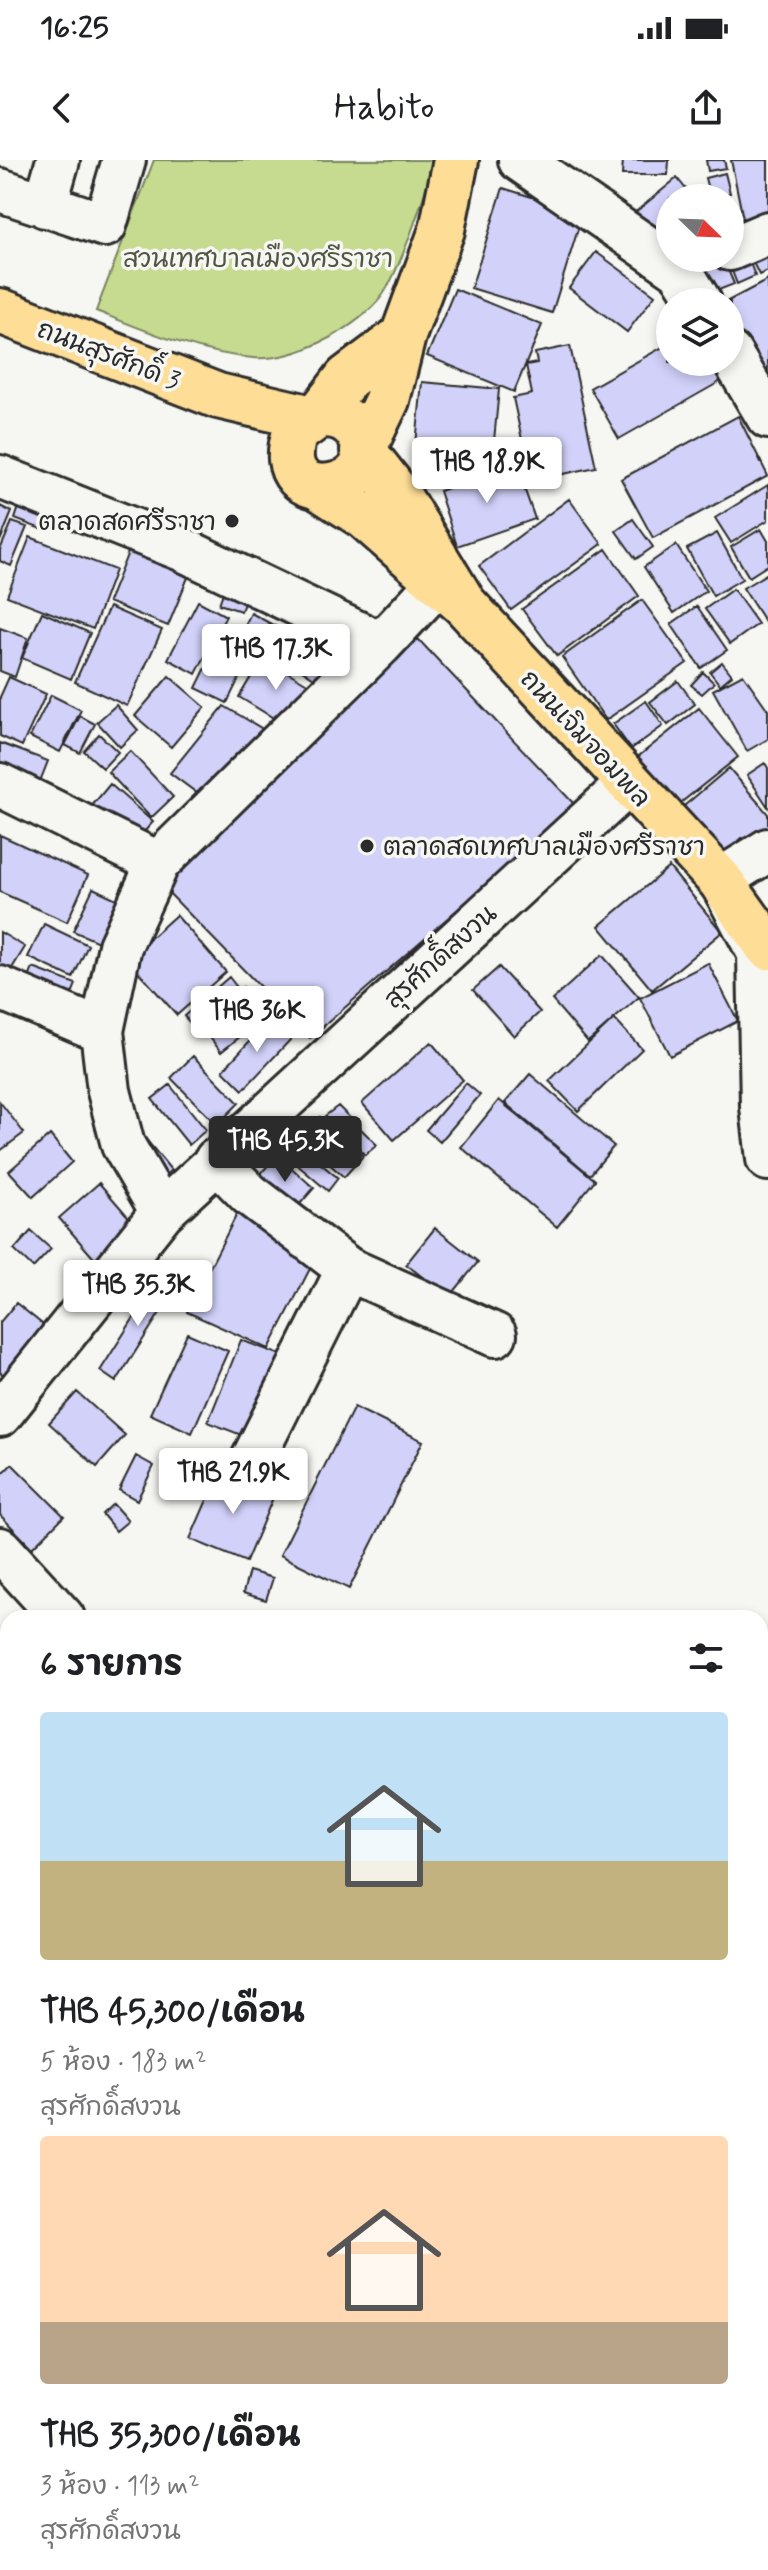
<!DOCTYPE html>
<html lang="th">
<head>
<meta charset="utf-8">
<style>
	:root { --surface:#fff; --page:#f6f6f6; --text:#202124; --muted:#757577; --accent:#2b2b2b }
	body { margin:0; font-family:Mynerve,"Playpen Sans Thai",sans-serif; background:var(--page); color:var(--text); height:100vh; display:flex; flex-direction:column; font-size:30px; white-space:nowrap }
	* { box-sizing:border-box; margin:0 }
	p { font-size:26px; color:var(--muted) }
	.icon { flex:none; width:44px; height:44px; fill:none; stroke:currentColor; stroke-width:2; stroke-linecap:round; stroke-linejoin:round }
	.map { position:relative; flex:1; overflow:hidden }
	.details { position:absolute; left:0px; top:1450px; width:768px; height:960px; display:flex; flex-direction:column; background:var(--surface); border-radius:24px 24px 0 0; box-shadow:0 4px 12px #0003 }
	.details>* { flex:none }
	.needle { width:52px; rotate:113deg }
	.tools { position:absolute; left:656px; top:24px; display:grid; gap:16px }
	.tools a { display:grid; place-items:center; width:88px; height:88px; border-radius:50%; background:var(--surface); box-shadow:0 4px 12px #0003; font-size:40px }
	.price { position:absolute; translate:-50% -68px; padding:0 18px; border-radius:8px; background:#fff; color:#222; font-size:26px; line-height:52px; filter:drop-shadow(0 2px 4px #0008) }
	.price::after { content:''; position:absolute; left:50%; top:48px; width:24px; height:18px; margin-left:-12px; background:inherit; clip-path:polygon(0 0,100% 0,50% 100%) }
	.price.on { background:var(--accent); color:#fff }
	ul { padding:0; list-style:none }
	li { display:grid; align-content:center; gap:16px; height:424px; padding:0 40px }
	li span { display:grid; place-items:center; height:248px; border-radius:8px; color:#555 }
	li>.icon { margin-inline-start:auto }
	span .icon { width:144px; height:144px; fill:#fffc; stroke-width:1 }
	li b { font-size:34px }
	h2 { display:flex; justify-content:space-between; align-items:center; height:96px; padding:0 40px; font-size:34px }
	.status { display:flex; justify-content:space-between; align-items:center; height:56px; padding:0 40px; background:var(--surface); direction:ltr }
	.status svg { height:22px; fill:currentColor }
	header { display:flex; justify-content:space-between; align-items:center; height:104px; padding:0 40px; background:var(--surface); font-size:36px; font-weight:600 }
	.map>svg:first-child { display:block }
</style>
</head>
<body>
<div class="status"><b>16:25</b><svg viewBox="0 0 49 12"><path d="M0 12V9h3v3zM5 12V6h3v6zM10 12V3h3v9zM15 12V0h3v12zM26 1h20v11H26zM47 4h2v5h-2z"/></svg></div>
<header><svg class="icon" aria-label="back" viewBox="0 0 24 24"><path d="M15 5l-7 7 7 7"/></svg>Habito<svg class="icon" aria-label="share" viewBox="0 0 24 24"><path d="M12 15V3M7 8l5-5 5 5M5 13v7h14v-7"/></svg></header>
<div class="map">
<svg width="768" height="2410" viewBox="0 0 768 2410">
	<rect width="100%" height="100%" fill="#f6f6f2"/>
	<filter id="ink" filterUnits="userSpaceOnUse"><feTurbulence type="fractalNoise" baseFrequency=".0125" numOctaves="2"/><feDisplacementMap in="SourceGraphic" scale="16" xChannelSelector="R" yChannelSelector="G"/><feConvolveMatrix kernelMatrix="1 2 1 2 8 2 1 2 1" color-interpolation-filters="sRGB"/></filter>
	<g filter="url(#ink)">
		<path fill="#c6db90" stroke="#78835e" stroke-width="2" d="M154,0H434C426,32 398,119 378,141C350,172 295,201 253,198C200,194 144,170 96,151Z"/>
		<path fill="#d1d1fa" stroke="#2b2b2b" stroke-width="2" d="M623,0H669L668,15H622Z
			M706,0H724L726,8L708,11Z
			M731,0H768V54L743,59Z
			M725,13L730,33L710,38L705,18Z
			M677,18L693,38H670V90L633,54Z
			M503,28L583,53L552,153L471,128Z
			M768,83V111L759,115L746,88Z
			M744,87L755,116L737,124L727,98Z
			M596,92L655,135L627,172L569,128Z
			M715,98H723L734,124L711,133L699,105Z
			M768,120V222L730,175V142H726Z
			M455,129L542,165L514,232L427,196Z
			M670,183V202H712L723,220L619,279L590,228Z
			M570,186L596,307L531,321L513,238L532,234L526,205L537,203L535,193Z
			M422,222L499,229L491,312L414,305Z
			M738,256L768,316L653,378L621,319Z
			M516,305L535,359L457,386L439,331Z
			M768,325V360L731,383L715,358Z
			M569,339L602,384L511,450L479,406Z
			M21,341L48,352L41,369L15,359Z
			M0,346L12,352L0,381Z
			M633,359L653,387L636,399L616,371Z
			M12,362L27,367L11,406L0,401V390Z
			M761,369L768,381V405L749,417L731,387Z
			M717,373L742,419L713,436L687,389Z
			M30,377L115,410L93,469L7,436Z
			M676,385L706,431L674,453L644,407Z
			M606,389L639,436L557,496L522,449Z
			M129,390L189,415L168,466L108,442Z
			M768,413V467L743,428Z
			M226,424L248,432L241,451L219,444Z
			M733,429L758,464L730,484L705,449Z
			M642,440L687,503L606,560L562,497Z
			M198,441L226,456L196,514L168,499Z
			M697,446L727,490L701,508L671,464Z
			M109,447L162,470L127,546L75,522Z
			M42,452L90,473L71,519L22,498Z
			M251,453L284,471L272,494L239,477Z
			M307,464L353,495L331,529L284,498Z
			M0,468L28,478L15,517L0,511Z
			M417,478L576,646L310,878L162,726Z
			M219,481L250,496L227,543L196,528Z
			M263,497L314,528L290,568L239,537Z
			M722,502L732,515L720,525L710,512Z
			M703,512L714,523L702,534L691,525Z
			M743,514L768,550V579L747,591L713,530Z
			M169,516L205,547L171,587L135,556Z
			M9,517L46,534L22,586L0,576V537Z
			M678,521L695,544L668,565L650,542Z
			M51,535L81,550L60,592L30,577Z
			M646,541L663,566L631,589L613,564Z
			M116,545L138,570L120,587L97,562Z
			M224,546L266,571L209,642L170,613Z
			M699,548L738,597L673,649L634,600Z
			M80,556L95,564L80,593L65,585Z
			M99,574L118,592L103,608L84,591Z
			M0,583L48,601L35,634L0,620Z
			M130,591L173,637L151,658L108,612Z
			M765,603L768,608V647L747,615Z
			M729,608L768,654V668L748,685L742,678L712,704L672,656Z
			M110,624L153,662L133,684L91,647Z
			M0,675L88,715L67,762L0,732Z
			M669,707L722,772L652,830L599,766Z
			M93,728L123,742L103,784L73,771Z
			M176,755L226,812L177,855L127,799Z
			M44,764L88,785L73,818L28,797Z
			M0,772L25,787L3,823L0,822Z
			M602,795L639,837L588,882L552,840Z
			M708,803L738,861L670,896L640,838Z
			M499,807L540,852L514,876L473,830Z
			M33,808L76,824L70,839L27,823Z
			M229,817L236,826L191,864L184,856Z
			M243,827L266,856L221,892L199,863Z
			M270,859L291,879L243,930L223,910Z
			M614,859L642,889L578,951L549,921Z
			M431,882L463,920L394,980L362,943Z
			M193,896L239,943L217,965L171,918Z
			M530,914L614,986L590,1015L505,943Z
			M466,923L480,935L440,982L426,970Z
			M170,925L206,970L189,985L152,939Z
			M499,940L595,1020L557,1067L461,987Z
			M0,942L24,973L0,991Z
			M338,946L377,985L365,995L325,956Z
			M320,957L363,996L344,1017L301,979Z
			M50,975L72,1002L33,1037L9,1011Z
			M144,977L171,1010L152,1027L129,991Z
			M298,985L338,1018L328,1031L288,997Z
			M277,995L314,1028L292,1053L256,1019Z
			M99,1023L138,1068L98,1103L59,1058Z
			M239,1050L319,1091L269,1189L187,1152Z
			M435,1068L478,1102L449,1138L406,1104Z
			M31,1071L51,1089L33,1108L14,1090Z
			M161,1115L177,1126L116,1222L100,1211Z
			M16,1143L52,1172L12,1222L0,1212V1162Z
			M187,1173L228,1191L192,1273L150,1254Z
			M241,1180L286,1197L254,1280L208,1262Z
			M77,1232L125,1275L97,1307L49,1263Z
			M354,1247L423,1281L349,1429L280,1395Z
			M136,1296L154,1306L137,1340L119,1330Z
			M12,1304L64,1356L32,1388L0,1355V1316Z
			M220,1310L275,1333L246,1402L190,1379Z
			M113,1344L128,1361L116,1371L102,1354Z
			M249,1411L273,1418L266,1440L243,1433Z
			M3,1506L8,1510V1555L0,1566V1510Z
			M0,1744L8,1749L6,1786L0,1783Z
			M8,1816V1913L0,1904V1824Z
			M8,2111V2154L0,2147V2119Z
			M760,2365L768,2380V2406L760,2410H727L723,2402H760Z
			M8,2384V2402H28L35,2409L0,2410V2391Z
			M79,2402H115L128,2410H72Z
			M232,2402H332L340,2410H224Z
			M566,2402H629L619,2410H573Z"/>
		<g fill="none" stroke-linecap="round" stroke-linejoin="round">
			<defs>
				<path id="minor" d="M520,0L681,111L700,142
					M0,30L105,65L124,0
					M45,46L58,0
					M730,89L768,73
					M730,193L768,257
					M0,317L184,390L381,484
					M0,625L158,703
					M768,690L720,720L759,793L762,947L768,999
					M0,828L102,871
					M216,1000L249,1034L348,1109L495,1175
					M162,1052L123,985L109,931L102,871L120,786L158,703L381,484L439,422
					M0,1255L162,1052L628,624
					M248,1309L348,1109
					M0,1389L63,1458
					M760,1901L768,1894
					M0,2255L8,2244
					M760,2277L768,2292
					M0,2293L8,2301
					M760,2345L768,2341
					M163,2402L173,2410
					M368,2402L377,2410
					M658,2410L667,2402"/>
				<path id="major" d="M0,151L218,236L312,258
					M318,256C334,253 348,258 357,271C399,330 266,358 295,273L318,256L347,218L403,176
					M318,327L365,357L464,444L396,332L363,290L387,240L403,176L442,70L456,0
					M464,444L720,720L768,787"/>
			</defs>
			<use href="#minor" stroke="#2b2b2b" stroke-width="48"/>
			<use href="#major" stroke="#2b2b2b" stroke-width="50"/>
			<use href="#minor" stroke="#f6f6f2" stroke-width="42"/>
			<use href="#major" stroke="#fedd96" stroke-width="44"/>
		</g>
	</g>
	<g fill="#2b2b2b" stroke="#f6f6f2" stroke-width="3">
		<circle cx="232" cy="361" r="8"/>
		<circle cx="367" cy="686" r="8"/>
	</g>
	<g text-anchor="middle" stroke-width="7" stroke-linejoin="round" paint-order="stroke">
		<g font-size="26" fill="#525744" stroke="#f6f6f2">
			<text x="258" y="107">สวนเทศบาลเมืองศรีราชา</text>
		</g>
		<g font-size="26" fill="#2b2b2b" stroke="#f6f6f2">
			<text transform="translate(109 194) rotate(21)" y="9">ถนนสุรศักดิ์ 3</text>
			<text transform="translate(586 578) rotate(47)" y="9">ถนนเจิมจอมพล</text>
			<text transform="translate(440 796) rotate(-42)" y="9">สุรศักดิ์สงวน</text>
		</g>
		<g font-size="26" fill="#2b2b2b" stroke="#f6f6f2" text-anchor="end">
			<text x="216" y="370">ตลาดสดศรีราชา</text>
			<text x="383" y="695" text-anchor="start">ตลาดสดเทศบาลเมืองศรีราชา</text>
		</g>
	</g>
</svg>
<div class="tools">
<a><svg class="needle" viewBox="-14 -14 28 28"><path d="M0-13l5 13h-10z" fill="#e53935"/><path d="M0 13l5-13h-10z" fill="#757577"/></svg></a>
<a><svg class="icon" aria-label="layers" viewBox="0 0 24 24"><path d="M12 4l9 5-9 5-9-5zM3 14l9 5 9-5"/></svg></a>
</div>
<b class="price" style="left:487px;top:345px">THB 18.9K</b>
<b class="price" style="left:276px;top:532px">THB 17.3K</b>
<b class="price" style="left:257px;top:894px">THB 36K</b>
<b class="price on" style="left:285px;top:1024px">THB 45.3K</b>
<b class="price" style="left:138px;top:1168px">THB 35.3K</b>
<b class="price" style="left:233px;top:1356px">THB 21.9K</b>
<section class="details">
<h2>6 รายการ<svg class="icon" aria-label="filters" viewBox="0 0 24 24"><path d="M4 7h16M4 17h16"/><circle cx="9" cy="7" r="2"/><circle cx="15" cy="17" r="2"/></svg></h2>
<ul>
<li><span style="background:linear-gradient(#bfe0f5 60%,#c2b280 0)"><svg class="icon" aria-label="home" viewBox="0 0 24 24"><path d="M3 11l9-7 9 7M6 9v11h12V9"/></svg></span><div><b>THB 45,300/เดือน</b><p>5 ห้อง · 183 m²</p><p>สุรศักดิ์สงวน</p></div></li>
<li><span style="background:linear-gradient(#ffd9b3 75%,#b9a48a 0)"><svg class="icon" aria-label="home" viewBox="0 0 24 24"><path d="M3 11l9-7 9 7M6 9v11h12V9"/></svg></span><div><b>THB 35,300/เดือน</b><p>3 ห้อง · 113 m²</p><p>สุรศักดิ์สงวน</p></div></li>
</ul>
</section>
</div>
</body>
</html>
